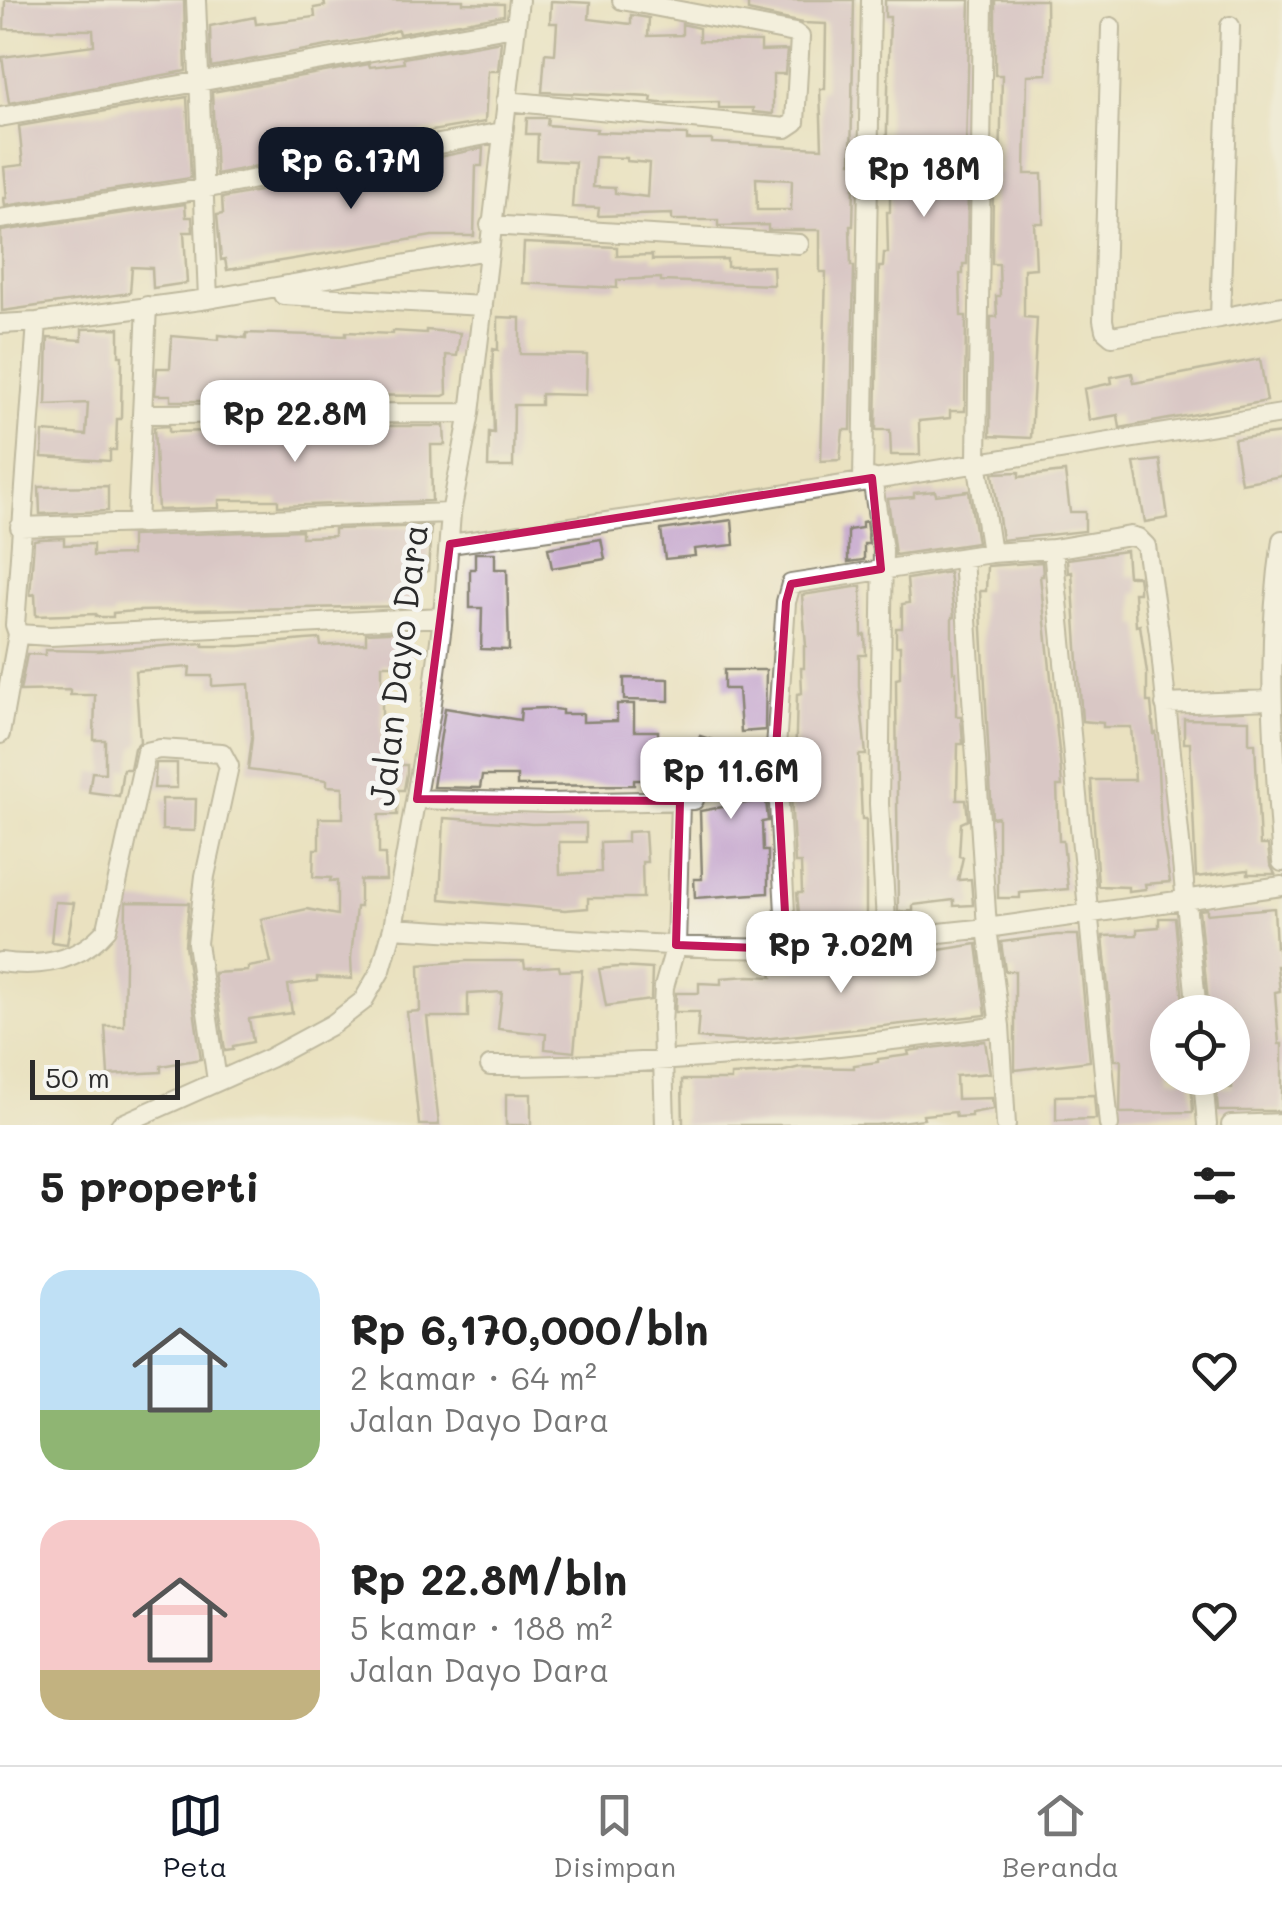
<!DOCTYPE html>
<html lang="id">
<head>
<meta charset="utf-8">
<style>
	:root { --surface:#fff; --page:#f2f2f2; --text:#222; --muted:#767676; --line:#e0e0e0; --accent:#111827 }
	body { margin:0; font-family:Mali,sans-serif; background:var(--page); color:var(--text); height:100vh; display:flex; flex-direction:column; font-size:38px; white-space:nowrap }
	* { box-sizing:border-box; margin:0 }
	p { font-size:32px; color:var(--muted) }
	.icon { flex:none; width:55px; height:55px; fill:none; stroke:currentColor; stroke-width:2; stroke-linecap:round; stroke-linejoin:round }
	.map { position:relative; height:1125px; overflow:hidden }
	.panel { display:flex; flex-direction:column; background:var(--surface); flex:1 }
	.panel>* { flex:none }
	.fabs { position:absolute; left:1150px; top:995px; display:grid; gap:20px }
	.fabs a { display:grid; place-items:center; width:100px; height:100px; border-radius:50%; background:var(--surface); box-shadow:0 5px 25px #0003; font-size:50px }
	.scale { position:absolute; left:30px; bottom:25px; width:150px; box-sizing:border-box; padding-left:10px; border:5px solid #2b2b2b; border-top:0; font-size:28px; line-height:35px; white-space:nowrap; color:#2b2b2b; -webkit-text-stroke:8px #f6f6f2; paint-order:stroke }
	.price { position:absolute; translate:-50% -85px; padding:0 22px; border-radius:20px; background:#fff; color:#222; font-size:32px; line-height:65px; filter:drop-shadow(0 2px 5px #0008) }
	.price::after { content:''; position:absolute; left:50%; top:60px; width:30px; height:22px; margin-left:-15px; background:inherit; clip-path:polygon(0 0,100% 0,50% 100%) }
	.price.on { background:var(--accent); color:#fff }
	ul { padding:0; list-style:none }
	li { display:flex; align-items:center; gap:30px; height:250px; padding:0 40px }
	li span { display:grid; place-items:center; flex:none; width:280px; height:200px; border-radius:30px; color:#555 }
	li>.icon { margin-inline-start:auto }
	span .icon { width:120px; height:120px; fill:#fffc; stroke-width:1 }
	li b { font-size:42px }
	h2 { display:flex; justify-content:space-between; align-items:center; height:120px; padding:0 40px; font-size:42px }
	.tabs { display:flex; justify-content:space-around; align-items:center; height:140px; border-top:2px solid var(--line); background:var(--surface); font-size:28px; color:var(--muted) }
	.tabs a { display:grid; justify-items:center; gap:5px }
	.tabs .on { color:var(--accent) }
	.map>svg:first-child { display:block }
</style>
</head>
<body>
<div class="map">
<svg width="1282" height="1125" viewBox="0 0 1282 1125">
	<rect width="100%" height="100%" fill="#f6f6f2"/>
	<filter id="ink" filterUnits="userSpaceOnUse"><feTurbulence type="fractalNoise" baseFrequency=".01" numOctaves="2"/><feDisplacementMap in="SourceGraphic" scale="20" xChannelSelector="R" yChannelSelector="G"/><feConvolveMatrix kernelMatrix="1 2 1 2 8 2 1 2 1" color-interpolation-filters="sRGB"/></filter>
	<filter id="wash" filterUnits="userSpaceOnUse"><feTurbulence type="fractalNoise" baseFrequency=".0048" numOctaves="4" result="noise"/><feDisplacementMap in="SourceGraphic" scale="40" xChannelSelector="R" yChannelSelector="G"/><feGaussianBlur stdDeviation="2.25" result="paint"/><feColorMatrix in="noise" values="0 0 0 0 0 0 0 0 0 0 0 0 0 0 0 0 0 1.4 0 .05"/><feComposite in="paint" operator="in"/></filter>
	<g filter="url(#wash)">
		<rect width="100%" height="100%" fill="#eae1c0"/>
		<g id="blocks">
			<path fill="#c6a7cd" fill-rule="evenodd" d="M5,0H184L186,71L9,103L2,57L94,45L93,30L4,29Z
				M324,0H463V3L504,4V15L399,34L398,30L366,39L211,67L210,26L255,17L256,24L315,17L314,8L325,6Z
				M748,0H854L851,162H854V186L853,226H850L851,266H854L851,430H843L840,460L821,461L826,272H820V230H768V225L718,226V220H672V214L598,216L599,208L572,207L575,162L537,160L538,134H526L527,118H548L547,125L597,129L596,132L687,135V140H712V143L822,148L820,89H825L826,24L803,23L748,11ZM595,157L627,158V161L649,163L647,197L615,193V188L593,187ZM756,178L792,180L791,210H757Z
				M885,0H970L965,186H968L967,264H963V274H960L961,316H966L965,411H950V418L919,421L920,455H891L890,430H876L879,267H883L884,253H888L887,212H890V180H886V163L890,17H885Z
				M995,0H1046L1047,74L1027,75L1025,174H1042L1043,206V223H1034L1036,268L1024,269V317L1037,318L1031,438L990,436L991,317H997L996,296H1000L999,264H992L993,186H996V173H1000L1002,75H995Z
				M551,1L590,3L589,19L631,24V15L649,18L648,36L682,35V24L699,28V41L761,42V51L787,50L785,74H773V114L753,112V108H719V102L659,103L651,102L652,97L542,92L545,53L555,54L557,23H550Z
				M501,41L498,71H488L485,122L378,140V143L216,174L212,92L369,64L370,67L404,63L403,58Z
				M187,97L191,178L5,206L4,198H7L4,167L23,165L19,126Z
				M483,148L482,166H476L474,236H432L227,270L225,259L221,260L217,215L223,214L222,198L382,168V172L429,166V159Z
				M185,204L186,217H192L193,232H184L187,283L153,288L152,268L132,267L130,293L2,311L1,231Z
				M524,243L617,247V256L652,255V260L727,259V267L773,266L774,285L661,281V278L617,280V288L522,283Z
				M498,317L520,318V354L587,355L586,395L541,394V405H514L513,467H488L489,432L494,433L492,370L493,349L498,350Z
				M119,328V356H122L121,419H117L116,450H110V461L42,457L43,432L86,435L88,403L46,405L48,338L82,340V329Z
				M426,330L460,333L457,356L446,355L447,394L443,396L332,395V401H171V395H155L157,368H170L172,336L219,340V335L246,338V333L346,336V332L393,334V331L426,333Z
				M1260,359L1267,401L1120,428L1118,415L1089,420L1084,389L1112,383L1111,377L1132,373L1134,383Z
				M169,426V432L215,431V426H444L445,445H431L432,501L278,506V500H219V508L158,510L154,427Z
				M1282,433V476L1241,483L1234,439Z
				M1160,460L1168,518L1145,522L1134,463Z
				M1019,472V477L1065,472L1070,512H1085V531L1002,540L993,473Z
				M108,486V511L40,514L39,487Z
				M935,491L936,495L969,491L977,543L895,555L888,499L914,497V493Z
				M732,520L734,545L694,549L695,556L665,559L661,530Z
				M866,521L869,544H864V560L848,562V530L862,528V522Z
				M431,526L428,571L416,572V606L135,611L113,613V617H96V614L36,616L35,594L30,595L34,540L40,539L64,538V545L93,544V556L131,555V536L302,530V537L334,536V529Z
				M601,539L605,559L552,568L548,548Z
				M1126,551L1128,576H1138L1139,583V593H1134L1136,626L1140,625L1147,673V702H1151L1154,734L1156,733L1161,827L1170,882L1145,884L1146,889L1128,891V887L1098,886L1091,780H1135L1131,727H1103V723L1082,721L1072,572L1068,573L1067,559Z
				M475,553H495V569H507L509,650L481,649L482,608H470V569H475Z
				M1042,562L1043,576H1040L1060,760L1062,786H1057L1059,841H1063L1068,889L1020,893V898H998V817L992,818L980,591H986L987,566Z
				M949,572L954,617H952V642L953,672H956V716H961L963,744H958L957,800H966L968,820L961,823L959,856L963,857L958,880L971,879L973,905L954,906V900L913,905V911L898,912L896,679L900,678V646H896V628H902V604L909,603L907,579Z
				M861,586L862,636L865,635L866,655H859V686L866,755H859L862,819H866V917L800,925L797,893H802L801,863H795L791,796H794L792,766L795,768L797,694L802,693L801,668H804V646H806L802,595Z
				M407,631V665H382V765H407V773L404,790H398L397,815H379V854H385L386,880H360V907H356L351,958L352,979L317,977V981L288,985L292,1013L249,1019L253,1042L233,1046V1050L225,1051L214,973L248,971V967L271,963L261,919L307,909L337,915V881H330L331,878L313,877L314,849H319V818H343V787L327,786V780L248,770L252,738L249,684L212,686V676H189L190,667L135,671L140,742L134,748L130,769H123L119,796L89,792L92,772L105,773V740H94L95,695H70V690L20,691L27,654L45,655V650L97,651L203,643V646H240L305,640L320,639L321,646L366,643V633Z
				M724,670H766L765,730L741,732L738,689H724Z
				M624,678L669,679V701L624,700Z
				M617,704H634V731H658V780H634V785L517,786V776H482L480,788L433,787L445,708L520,720L521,709L545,708L562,710V714H583V722L617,721Z
				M1184,719L1249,720V743H1255L1260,845H1268L1270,864L1275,874H1248V870L1196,877L1190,743H1184Z
				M700,736L764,757L765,768L753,802L766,800L768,821L762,822L763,851H768V893L695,898L694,879H702L700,811L751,802L684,778Z
				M156,763H177V788H154Z
				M162,799H196L195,831L162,830Z
				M444,818L532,824L586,823V842H559L560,874L601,872L600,843L627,842V832L645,831L647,862H642L643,898H588V908L565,910L440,899Z
				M55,902L74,903L67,944L51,942Z
				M126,902L189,903L185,945L201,1059L161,1066V1072L108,1075L105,1026H124Z
				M1274,908L1276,947H1278L1281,966H1277L1280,991L1275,992L1279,1044H1282V1111H1218L1216,1087L1232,1088V1012H1209L1199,910L1207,909V914Z
				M1159,918H1175L1184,1012H1168V1078H1191L1193,1112L1120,1113L1121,1060H1115L1103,936L1137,935V929L1159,927Z
				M1057,935H1078L1090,1061L1015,1070V971H1005L1001,942Z
				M977,944L986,1015L745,1041L697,1038L699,1012H675L676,993H699V983L721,984V978L749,976L772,977L771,972L796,971L795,967L822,961H836V965L890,961V951H933Z
				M466,961H524L525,968L559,966L560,971L582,970L574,1052L545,1049L546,1034L498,1029L502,992L468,994V1017H427L439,1125H419L407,1012L420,1011L419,965Z
				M619,967L652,969L651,1000L606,1006L599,969Z
				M985,1041L990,1073L956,1076L957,1099L992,1098L993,1109L971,1113V1116L956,1117L955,1112L923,1115L924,1119L876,1125H683L682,1080H731V1075L777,1073L800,1067L854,1068V1065L878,1062V1059L909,1055L908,1051Z
				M506,1094H531V1125H506Z
				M1094,1095L1096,1119L1056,1120V1096Z"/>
		</g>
	</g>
	<g filter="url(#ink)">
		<use href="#blocks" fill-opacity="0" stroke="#8a8676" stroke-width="2.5"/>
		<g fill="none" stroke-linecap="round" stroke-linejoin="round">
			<defs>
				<path id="minor" d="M196,0L208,299L487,250
					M983,0L977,461L991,553
					M1111,27L1103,320L1105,330L1112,336L1220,318L1230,26
					M506,101L786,128L795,122L800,37L795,33L622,0
					M0,117L514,26
					M0,219L203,189L502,132
					M490,225L799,244
					M283,295L483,306
					M1220,318L1282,306
					M37,322L15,625L18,634L50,636L443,617
					M0,324L37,322L208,299
					M142,414L470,413
					M872,478L883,550L879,804L887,938
					M863,480L871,0
					M137,524L147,306
					M20,527L451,513
					M1282,540C1265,652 1274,750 1282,862
					M450,544L670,513L1282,414
					M1053,549L1109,1125
					M963,558L987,928L1000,1026L1006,1125
					M1165,704L1270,700
					M0,734L18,634
					M417,799L548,803L694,800
					M393,928L717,948L787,949L987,928L1282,886
					M787,949L776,748L786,602L791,584L991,553L1053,549L1130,536L1138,538L1146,546L1159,633L1197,1012
					M0,962C41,968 79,962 107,929L146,752L160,749L222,753L229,766L205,876L197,943L217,1081
					M490,1066C661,1066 830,1050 1000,1026
					M1203,1078L1207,1125
					M120,1125L270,1058L333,1024L363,1001L381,970L393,928L431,710L443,617L451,513L470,413L519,0
					M665,1125L662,1025L664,987L676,945L680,801
					M1231,1125L1282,1123"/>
			</defs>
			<use href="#minor" stroke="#8a8676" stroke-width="22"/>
			<use href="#minor" stroke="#fff" stroke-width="18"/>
		</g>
	</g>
	<path d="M0 0H1282V1125H0ZM872,478L881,569L791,584L786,602L776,748L787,949L676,945L680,801L417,799L450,544Z" fill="#eae1c0" fill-opacity=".55" fill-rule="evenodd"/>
	<path fill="none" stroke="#c2185b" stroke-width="8" stroke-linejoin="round" d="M872,478L881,569L791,584L786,602L776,748L787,949L676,945L680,801L417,799L450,544Z"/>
	<g text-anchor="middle" stroke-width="10" stroke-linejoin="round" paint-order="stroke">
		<g font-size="35" fill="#2b2b2b" stroke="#f6f6f2">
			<text transform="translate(399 665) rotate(-83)" y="12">Jalan Dayo Dara</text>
		</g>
	</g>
</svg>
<div class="fabs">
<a><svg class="icon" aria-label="locate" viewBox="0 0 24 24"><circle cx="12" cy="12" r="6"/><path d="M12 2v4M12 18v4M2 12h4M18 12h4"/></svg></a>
</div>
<div class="scale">50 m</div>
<b class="price on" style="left:351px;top:212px">Rp 6.17M</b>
<b class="price" style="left:924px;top:220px">Rp 18M</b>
<b class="price" style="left:295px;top:465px">Rp 22.8M</b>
<b class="price" style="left:731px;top:822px">Rp 11.6M</b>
<b class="price" style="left:841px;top:996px">Rp 7.02M</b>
</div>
<section class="panel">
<h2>5 properti<svg class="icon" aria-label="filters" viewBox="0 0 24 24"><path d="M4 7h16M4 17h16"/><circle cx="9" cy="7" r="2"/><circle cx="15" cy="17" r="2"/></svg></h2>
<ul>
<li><span style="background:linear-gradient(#bfe0f5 70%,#8fb573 0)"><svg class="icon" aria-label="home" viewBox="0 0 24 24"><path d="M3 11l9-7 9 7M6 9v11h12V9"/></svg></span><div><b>Rp 6,170,000/bln</b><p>2 kamar · 64 m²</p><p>Jalan Dayo Dara</p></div><svg class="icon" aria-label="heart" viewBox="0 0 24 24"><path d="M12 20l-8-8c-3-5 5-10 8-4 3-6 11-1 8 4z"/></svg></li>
<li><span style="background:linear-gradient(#f6c9c9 75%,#c2b280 0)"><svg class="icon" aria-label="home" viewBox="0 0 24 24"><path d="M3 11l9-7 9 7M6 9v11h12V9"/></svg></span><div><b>Rp 22.8M/bln</b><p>5 kamar · 188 m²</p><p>Jalan Dayo Dara</p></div><svg class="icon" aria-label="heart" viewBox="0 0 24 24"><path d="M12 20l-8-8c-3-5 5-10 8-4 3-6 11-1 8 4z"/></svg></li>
</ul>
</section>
<nav class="tabs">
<a class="on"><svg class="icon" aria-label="map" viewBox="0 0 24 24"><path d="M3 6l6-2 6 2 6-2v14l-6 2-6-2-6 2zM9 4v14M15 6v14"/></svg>Peta</a>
<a><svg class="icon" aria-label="saved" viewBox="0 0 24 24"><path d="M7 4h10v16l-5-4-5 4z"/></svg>Disimpan</a>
<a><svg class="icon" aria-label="home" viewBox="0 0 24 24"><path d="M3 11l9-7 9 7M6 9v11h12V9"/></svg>Beranda</a>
</nav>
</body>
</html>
